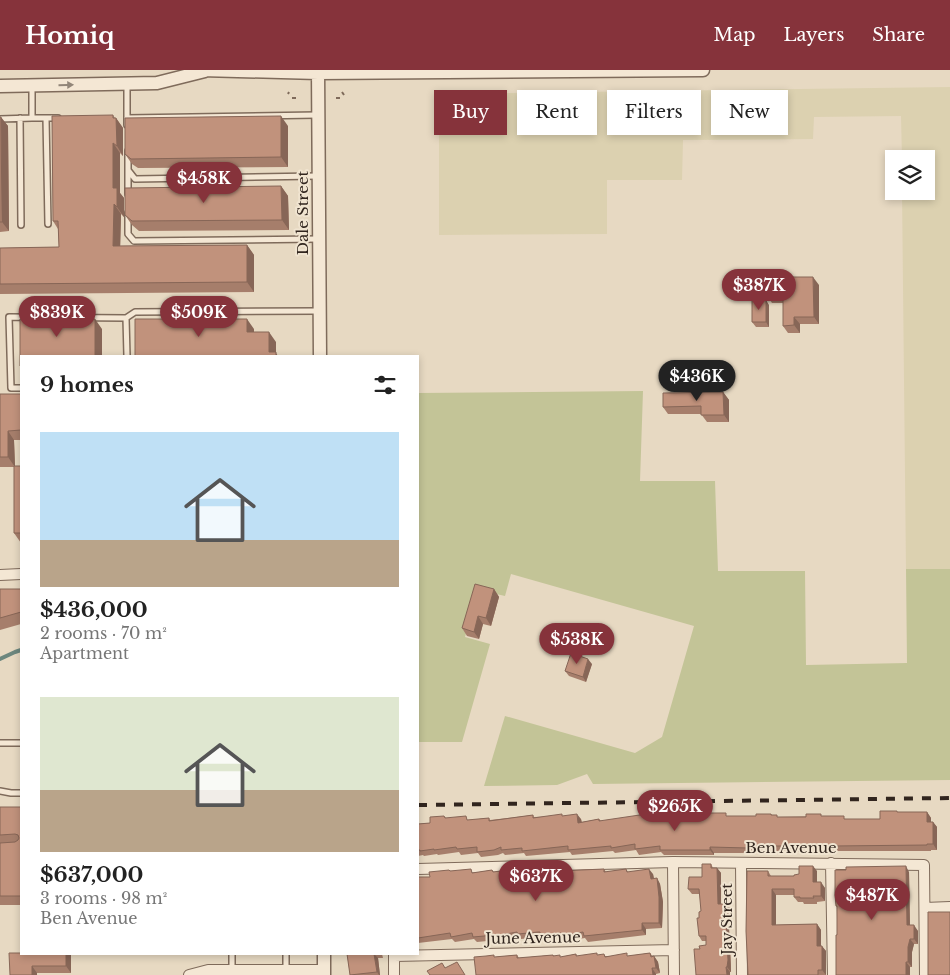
<!DOCTYPE html>
<html lang="en">
<head>
<meta charset="utf-8">
<style>
	:root { --surface:#fff; --page:#f2f2f2; --text:#222; --muted:#767676; --accent:#86333b }
	body { margin:0; font-family:"Libre Baskerville",serif; background:var(--page); color:var(--text); height:100vh; display:flex; flex-direction:column; font-size:19px; white-space:nowrap }
	* { box-sizing:border-box; margin:0 }
	p { font-size:16px; color:var(--muted) }
	.icon { flex:none; width:28px; height:28px; fill:none; stroke:currentColor; stroke-width:2; stroke-linecap:round; stroke-linejoin:round }
	.map { position:relative; flex:1; overflow:hidden }
	.details { position:absolute; left:20px; top:285px; width:399px; height:600px; display:flex; flex-direction:column; background:var(--surface); border-radius:0px; box-shadow:0 2px 8px #0003 }
	.details>* { flex:none }
	.guide { position:absolute; left:434px; top:20px; width:441px; height:45px; display:flex; gap:10px }
	.tools { position:absolute; left:885px; top:80px; display:grid; gap:10px }
	.tools a { display:grid; place-items:center; width:50px; height:50px; border-radius:0px; background:var(--surface); box-shadow:0 2px 8px #0003; font-size:25px }
	.price { position:absolute; translate:-50% -42px; padding:0 11px; border-radius:18px; background:var(--accent); color:#fff; font-size:16px; line-height:32px; filter:drop-shadow(0 1px 2px #0008) }
	.price::after { content:''; position:absolute; left:50%; top:30px; width:15px; height:11px; margin-left:-8px; background:inherit; clip-path:polygon(0 0,100% 0,50% 100%) }
	.price.on { background:#222; color:#fff }
	ul { padding:0; list-style:none }
	li { display:grid; align-content:center; gap:10px; height:265px; padding:0 20px }
	li span { display:grid; place-items:center; height:155px; border-radius:0px; color:#555 }
	li>.icon { margin-inline-start:auto }
	span .icon { width:90px; height:90px; fill:#fffc; stroke-width:1 }
	li b { font-size:21px }
	h2 { display:flex; justify-content:space-between; align-items:center; height:60px; padding:0 20px; font-size:21px }
	.pill { padding:0 18px; border-radius:0px; background:var(--surface); box-shadow:0 2px 8px #0003; font-size:18px; line-height:45px }
	.pill.on { background:var(--accent); color:#fff }
	header { display:flex; align-items:center; gap:30px; box-sizing:border-box; height:70px; padding:0 25px; background:var(--accent); color:#fff }
	header strong { font-size:24px }
	nav { display:flex; gap:28px; margin-inline-start:auto; font-size:18px }
	.map>svg:first-child { display:block }
</style>
</head>
<body>
<header>
<strong>Homiq</strong>
<nav><a>Map</a><a>Layers</a><a>Share</a></nav>
</header>
<div class="map">
<svg width="950" height="905" viewBox="0 0 950 905">
	<rect width="100%" height="100%" fill="#e7d9c2"/>
	<path fill="#dcd1b0" d="M950,17V499H906L902,121H926V89H902L901,46L814,47L813,69L683,70L682,110H607V164L439,165V24Z"/>
	<path fill="#c3c497" d="M643,321L640,411H715L718,501H805L806,595L907,593L906,499H950V710L593,714L587,704L557,715L484,716L505,646L635,683L662,667L694,556L511,504L505,526L479,520L465,567L490,574L462,672H418V323Z"/>
	<g fill="none" stroke-linecap="round" stroke-linejoin="round">
		<path stroke="#6c877e" stroke-width="4" d="M0,589L15,582L21,580"/>
		<defs>
			<path id="service" d="M127,14V55
				M32,15V48H58
				M20,48L21,155
				M46,48L48,154
				M127,48L317,45
				M0,49L32,48
				M128,81V100L135,109L318,106
				M128,100V124
				M128,143V164L134,171L318,169
				M127,286L126,248L135,242L319,241
				M21,318H11L9,247L126,248
				M0,673H21
				M0,721L11,723H21
				M232,884V900
				M286,884V900"/>
			<path id="minor" d="M0,505L21,504
				M673,792L674,905
				M741,793L742,905
				M831,793L833,905
				M418,799L673,792L924,795L925,905
				M925,838L950,837
				M394,884V905
				M394,886L674,880
				M189,905L208,900H324"/>
			<path id="tertiary" d="M201,0L318,3L703,0
				M318,0L320,286
				M0,16L157,13L205,1
				M324,884V905"/>
		</defs>
		<use href="#service" stroke="#7f6b5b" stroke-width="8"/>
		<use href="#minor" stroke="#7f6b5b" stroke-width="12"/>
		<use href="#tertiary" stroke="#7f6b5b" stroke-width="15"/>
		<path stroke="#7f6b5b" stroke-width="2" stroke-dasharray="4 2.5" stroke-linecap="butt" d="M342,22L344,25
			M288,24L289,22
			M292,28H296
			M336,28H340"/>
		<use href="#service" stroke="#f4e7d4" stroke-width="5"/>
		<use href="#minor" stroke="#f4e7d4" stroke-width="10"/>
		<use href="#tertiary" stroke="#f4e7d4" stroke-width="12"/>
		<path stroke="#31251e" stroke-width="4" stroke-dasharray="9 9" stroke-linecap="butt" d="M418,735L950,728"/>
	</g>
	<path fill="#a67e6b" d="M0,47L8,56L9,161L0,162Z
		M115,48H116L123,58V86L120,83V123L124,128V147L121,144L120,176L247,175L254,185V222L0,224V178L59,177L58,159L53,151Z
		M288,56V97L138,98L132,94L125,84Z
		M281,116L288,126L289,160L139,161L132,155L125,145Z
		M819,215V254H800V263H788L783,256V233H772L767,225Z
		M769,235V257H756L752,252Z
		M723,322L729,330V352H707L701,344H668L663,337Z
		M0,324H21V370H14L15,396H21V473L14,463V397H0Z
		M0,519H21V554L0,560Z
		M494,519L499,527L491,556L483,554L479,569L467,566L462,558Z
		M592,594L586,612L569,606L565,601Z
		M0,737H21V835H0Z
		M898,742H927L931,748V752H933L937,757V780H931V781H837L809,783L788,781H752V783H714V785H664L661,782L639,785L636,780L615,783L613,781L572,785L570,782L526,786L524,783L505,785L503,783L498,785L481,787L478,783L461,785L459,782L438,785L437,784L424,786L423,785L418,786V754L430,753L444,746L446,748L469,750L489,748L490,750L533,745L534,747L563,746L581,749L582,752L599,749L601,751L728,746H756L771,744L772,745L778,747L822,746L846,749H880Z
		M711,794L713,798H717L721,803V834L730,838L731,851V858H729L731,895V902H730V905H696L700,879L706,875V871H702L699,866L701,841L700,824H692L688,819L702,807Z
		M516,799L518,803L535,800L536,802L604,799L606,802L626,799L628,802L653,804L654,809L657,808L660,814L663,832L662,858L646,859V865L588,872L585,868L565,871L564,869L550,871L549,869L544,870L542,867L521,869L520,868L499,871L498,870L477,872L474,869L455,872L452,869L418,873V807H430L449,800L451,801L473,803L492,800L494,802Z
		M768,801L771,806H794L817,801V812L825,818V831L817,832V834H804L803,832H798L794,827V825H776V855L817,854L821,860V876L826,881V905H748Z
		M909,802L910,855L918,861V874H914L912,882V897H910V905L837,865V837L836,836Z
		M650,883L653,887L654,886L658,892L660,903L656,904V905H476L495,887L517,885L519,888L553,885L554,886L561,887L576,884L577,886L598,885L606,886H629Z
		M21,884H71V903H37V905H10Z
		M347,884H382L383,888H378L380,905H350Z"/>
	<path fill="#876657" d="M113,45L116,50V48L123,58V86L117,76Z
		M281,46L288,56V97L281,87Z
		M1,47L8,56L9,161L2,152Z
		M113,73L120,83V123L124,128V147L117,137L113,118Z
		M281,116L288,126L289,160L282,150Z
		M114,134L121,144L120,186L113,176Z
		M247,175L254,185V222L247,212Z
		M813,207L819,215V254L814,247Z
		M766,230L769,235V257L766,252Z
		M794,247L800,254V263L794,255Z
		M95,249L102,259V286H95Z
		M247,249L254,259V272L247,262Z
		M269,262L276,272V283L278,286H272L269,282Z
		M723,322L729,330V352L724,345Z
		M8,361L14,370L15,397L8,387Z
		M494,519L499,527L491,556L486,548Z
		M478,546L483,554L479,569L474,562Z
		M588,589L592,594L586,612L583,607Z
		M927,742L931,748V757L927,752Z
		M577,744L581,749L582,758L578,753Z
		M933,752L937,757V780L933,774Z
		M710,777L714,783V785L710,780Z
		M813,796L817,801V818L813,812Z
		M906,796L909,802L910,861L907,855Z
		M717,798L721,803V839L718,834Z
		M649,799L653,804L655,814L651,809Z
		M657,808L660,814L663,832L662,858L659,853Z
		M821,812L825,818V831L821,826Z
		M772,819L776,825V860L772,855Z
		M727,834L730,838L731,858L727,853Z
		M642,853L646,859V865L642,860Z
		M726,853L729,858L731,902L727,897Z
		M817,854L821,860V881L817,876Z
		M914,855L918,861V874L914,869Z
		M910,869L914,874L912,882V897L908,892V877Z
		M822,876L826,881V905L822,900Z
		M66,884H71V903L66,896Z
		M374,884L378,888L380,905H379L377,902Z
		M654,886L658,892L660,903L656,898Z
		M906,892L910,897V905H906Z
		M32,896L37,903V905H32Z
		M726,897L730,902V905H727Z
		M652,898L656,904V905H653Z"/>
	<path fill="#c1927c" stroke="#876657" d="M113,45V48H116L117,76L113,73V118H117V137L114,134L113,176L247,175V212L0,214V178L59,177L58,151H53L52,46Z
		M281,46V87L131,89L125,84V48Z
		M0,47H1L2,152H0Z
		M281,116L282,150L132,151L125,145V118Z
		M767,207H813L814,247H794V255L783,256V225H767Z
		M752,230H766V252H752Z
		M20,249H95V286H21V296H20Z
		M135,249H247V262H269V282H276V286H135Z
		M723,322L724,345H701V336L663,337V323Z
		M0,324H21V360L8,361V387H0Z
		M14,396H21V463H14Z
		M475,514L494,519L486,548L478,546L474,562L462,558Z
		M0,519H21V542L0,548Z
		M571,583L588,589L583,607L565,601Z
		M0,737H21V826H0V773L15,772L18,770L19,768L18,765L15,764L0,765Z
		M880,741H897V742H927V752H933V774H927V775L833,776L805,777L784,776H748V778L710,777V780H660V776L635,779V774L611,778V776L568,780V776L522,781V778L501,780V777L494,780L477,782V777L457,779L456,777L434,780V779L420,781V780H418V754L430,753V747L444,746L445,748L466,746L467,750L489,748V751L533,745V748L562,744V746L577,744L578,753L599,749V751L653,743H726V746H756V744H771V745H777V747H806V744H821V746H844V749H880Z
		M702,794H711V798H717L718,834H727L728,846L727,853H726L728,890L727,897H726L727,905H696L694,879H700L699,876L706,875V866H699L697,848H699V842L701,841L699,819H688L689,807H702Z
		M799,796H813V812H821V826H813L814,828H800V827H794V819H772V855L817,854V876H822V900H818V905H748L746,861L747,801H768V806H794V805L799,804Z
		M906,796L907,855H914V869H910L908,877V892H906V905H836V865H837V836H836L835,825V800H846V797Z
		M471,799L472,803L492,800L493,802L516,799V803L535,800V802L604,799V802L626,799L627,802L649,799L651,809L657,808L659,827V853H642V860L584,866L583,862L561,866V863L547,866L546,864L540,865V862H538L518,864L517,862L495,866V865L473,867L472,863L451,867L450,863L418,868V807H430L429,802L449,800L450,801Z
		M928,842H950V905H928Z
		M9,883H21V884H66V896H32V905H10Z
		M597,883V885L604,884L605,887L627,883V886L650,883L651,887L654,886L656,898H652L653,905H476L474,887L486,886L494,885V887L517,885V888L553,885V886L560,885V887L576,884V886Z
		M347,884H374L377,902L350,905Z
		M457,892L465,905H430L427,901L442,893L445,898Z"/>
	<defs><path id="oneway-solid" d="M-6-.8H1V-3.2L6.5 0L1 3.2V.8H-6Z" transform="scale(1.25)"/></defs>
	<use fill="#928679" href="#oneway-solid" transform="translate(66 15) rotate(-1)"/>
	<g text-anchor="middle" stroke-width="4" stroke-linejoin="round" paint-order="stroke">
		<g font-size="15" fill="#31251e" stroke="#f0e4d0">
			<text transform="translate(303 143) rotate(-90)" y="5">Dale Street</text>
			<text x="791" y="783">Ben Avenue</text>
			<text transform="translate(727 849) rotate(-90)" y="5">Jay Street</text>
			<text transform="translate(533 868) rotate(-1)" y="5">June Avenue</text>
		</g>
	</g>
</svg>
<div class="tools">
<a><svg class="icon" aria-label="layers" viewBox="0 0 24 24"><path d="M12 4l9 5-9 5-9-5zM3 14l9 5 9-5"/></svg></a>
</div>
<b class="price" style="left:204px;top:134px">$458K</b>
<b class="price" style="left:759px;top:241px">$387K</b>
<b class="price" style="left:57px;top:268px">$839K</b>
<b class="price" style="left:199px;top:268px">$509K</b>
<b class="price on" style="left:697px;top:332px">$436K</b>
<b class="price" style="left:577px;top:595px">$538K</b>
<b class="price" style="left:675px;top:762px">$265K</b>
<b class="price" style="left:536px;top:832px">$637K</b>
<b class="price" style="left:872px;top:851px">$487K</b>
<div class="guide">
<a class="pill on">Buy</a>
<a class="pill">Rent</a>
<a class="pill">Filters</a>
<a class="pill">New</a>
</div>
<section class="details">
<h2>9 homes<svg class="icon" aria-label="filters" viewBox="0 0 24 24"><path d="M4 7h16M4 17h16"/><circle cx="9" cy="7" r="2"/><circle cx="15" cy="17" r="2"/></svg></h2>
<ul>
<li><span style="background:linear-gradient(#bfe0f5 70%,#b9a48a 0)"><svg class="icon" aria-label="home" viewBox="0 0 24 24"><path d="M3 11l9-7 9 7M6 9v11h12V9"/></svg></span><div><b>$436,000</b><p>2 rooms · 70 m²</p><p>Apartment</p></div></li>
<li><span style="background:linear-gradient(#dfe7d0 60%,#b9a48a 0)"><svg class="icon" aria-label="home" viewBox="0 0 24 24"><path d="M3 11l9-7 9 7M6 9v11h12V9"/></svg></span><div><b>$637,000</b><p>3 rooms · 98 m²</p><p>Ben Avenue</p></div></li>
</ul>
</section>
</div>
</body>
</html>
